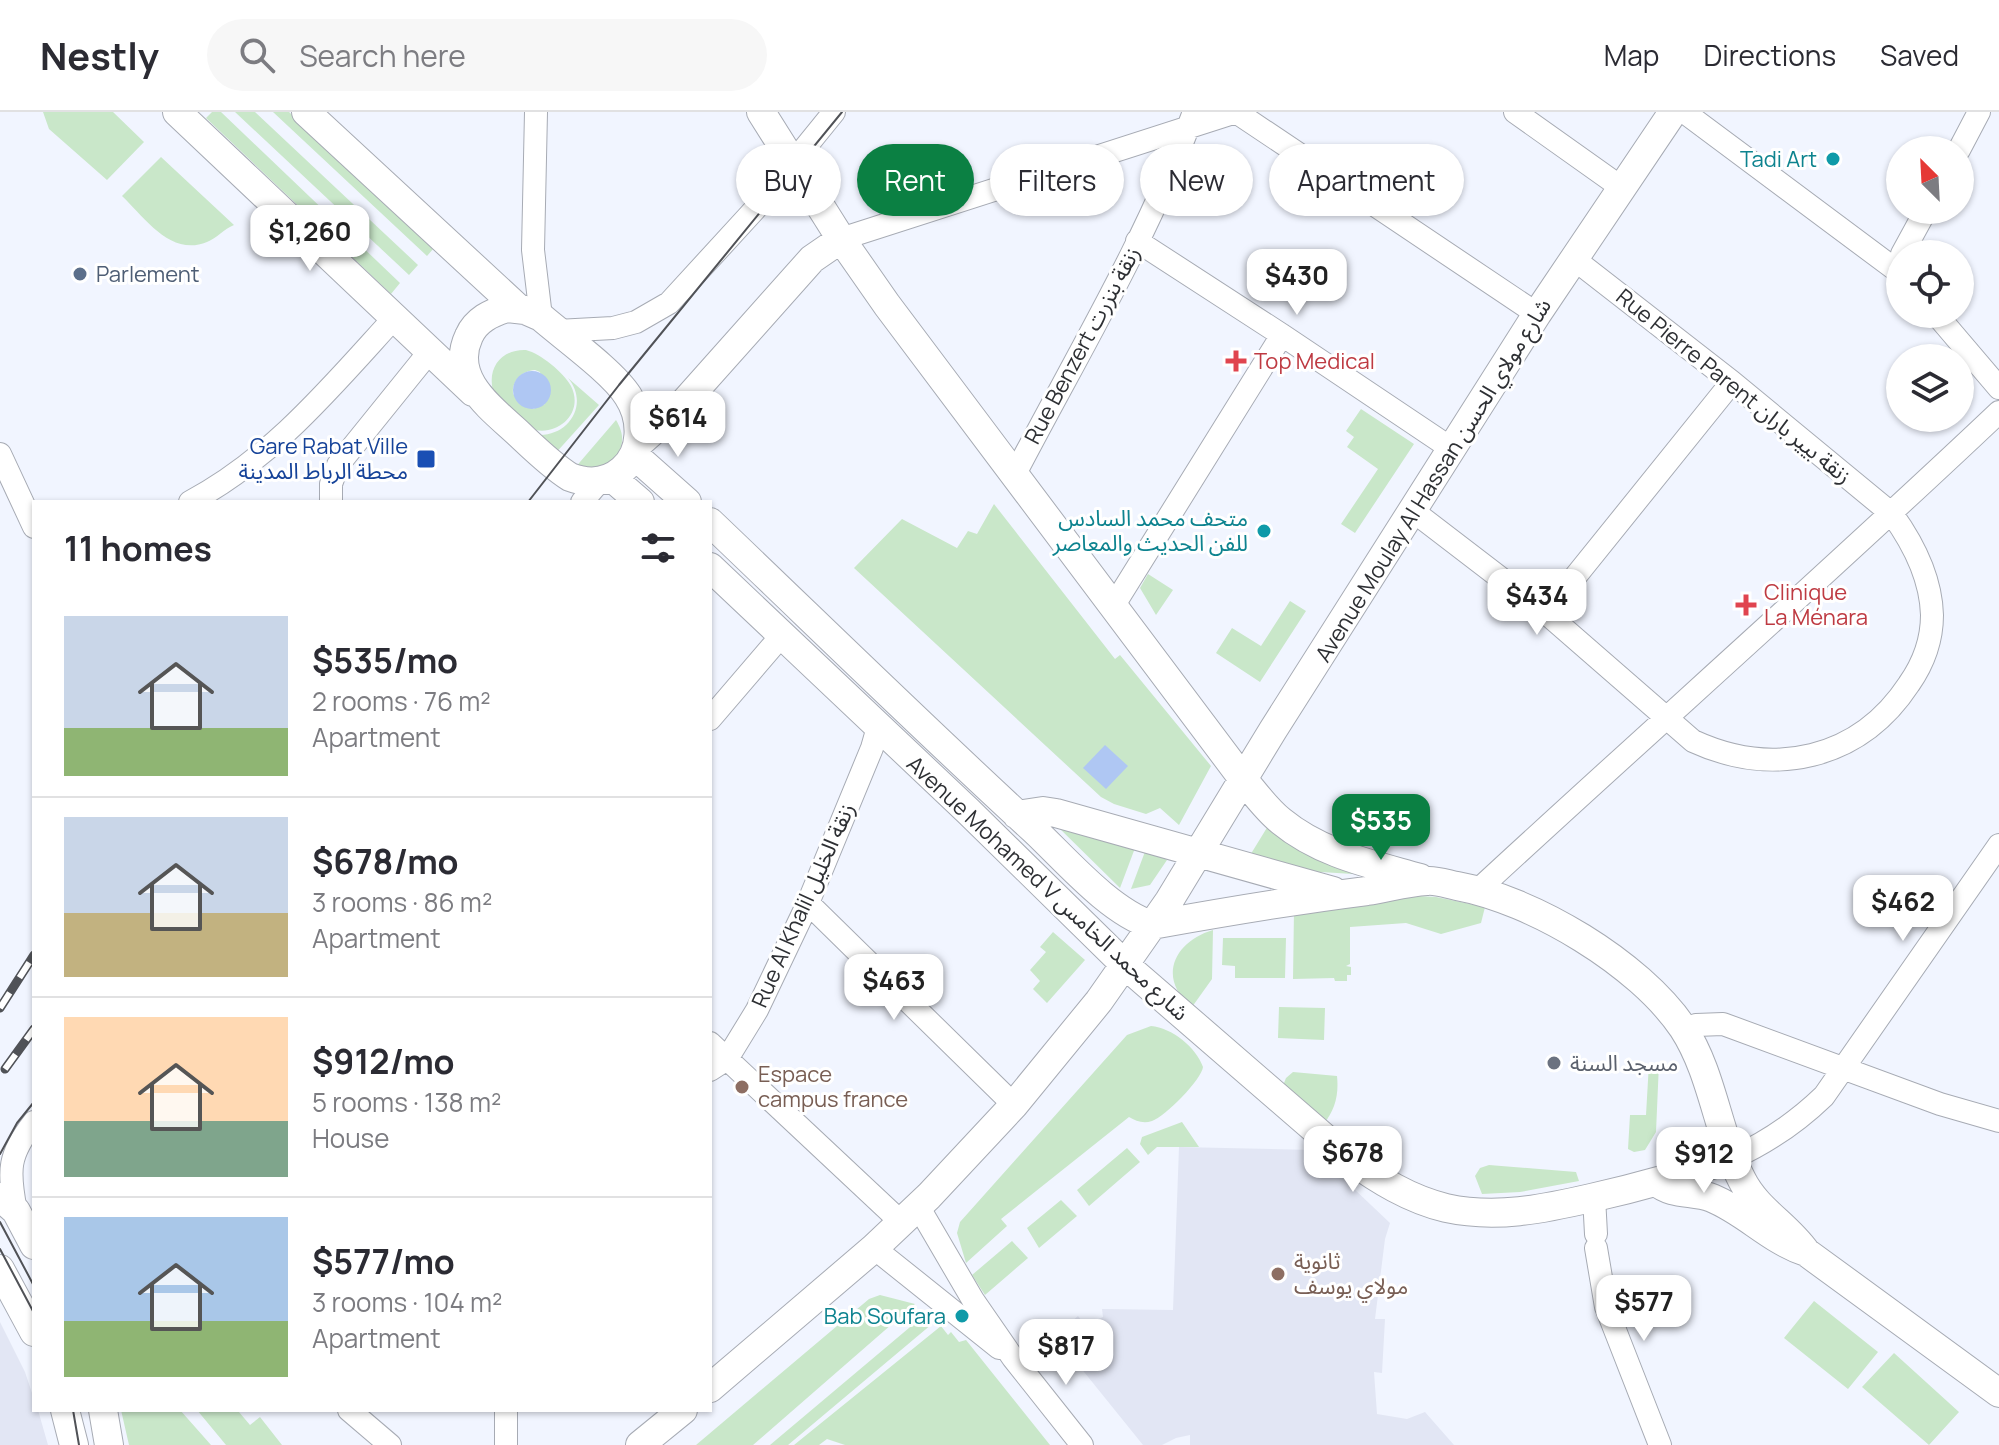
<!DOCTYPE html>
<html lang="en">
<head>
<meta charset="utf-8">
<style>
	:root { --surface:#fff; --page:#f7f7f7; --text:#2b2b33; --muted:#7c7c81; --line:#e1e1e2; --accent:#0b8043 }
	body { margin:0; font-family:Manrope,"Noto Sans Arabic",sans-serif; background:var(--page); color:var(--text); height:100vh; display:flex; flex-direction:column; font-size:30px; white-space:nowrap }
	* { box-sizing:border-box; margin:0 }
	p { font-size:26px; color:var(--muted) }
	.icon { flex:none; width:44px; height:44px; fill:none; stroke:currentColor; stroke-width:2; stroke-linecap:round; stroke-linejoin:round }
	.map { position:relative; flex:1; overflow:hidden }
	.drawer { position:absolute; left:32px; top:388px; width:680px; height:912px; display:flex; flex-direction:column; background:var(--surface); border-radius:0px; box-shadow:0 2px 6px #0004 }
	.drawer>* { flex:none }
	.banner { position:absolute; left:736px; top:32px; width:760px; height:72px; display:flex; gap:16px }
	.needle { width:52px; rotate:336deg }
	.controls { position:absolute; left:1886px; top:24px; display:grid; gap:16px }
	.controls a { display:grid; place-items:center; width:88px; height:88px; border-radius:50%; background:var(--surface); box-shadow:0 2px 6px #0004; font-size:40px }
	.price { position:absolute; translate:-50% -68px; padding:0 18px; border-radius:16px; background:#fff; color:#222; font-size:26px; line-height:52px; filter:drop-shadow(0 2px 4px #0008) }
	.price::after { content:''; position:absolute; left:50%; top:48px; width:24px; height:18px; margin-left:-12px; background:inherit; clip-path:polygon(0 0,100% 0,50% 100%) }
	.price.selected { background:var(--accent); color:#fff }
	ul { padding:0; list-style:none }
	li { display:flex; align-items:center; gap:24px; height:200px; padding:0 32px }
	li+li { border-top:2px solid var(--line) }
	li span { display:grid; place-items:center; flex:none; width:224px; height:160px; border-radius:0px; color:#555 }
	li>.icon { margin-inline-start:auto }
	span .icon { width:96px; height:96px; fill:#fffc; stroke-width:1 }
	li b { font-size:34px }
	h2 { display:flex; justify-content:space-between; align-items:center; height:96px; padding:0 32px; font-size:34px }
	.chip { padding:0 28px; border-radius:36px; background:var(--surface); box-shadow:0 2px 6px #0004; font-size:28px; line-height:72px }
	.chip.selected { background:var(--accent); color:#fff }
	header { display:flex; align-items:center; gap:48px; box-sizing:border-box; height:112px; padding:0 40px; background:var(--surface); border-bottom:2px solid var(--line) }
	header strong { font-size:38px }
	nav { display:flex; gap:44px; margin-inline-start:auto; font-size:28px }
	.search { width:560px; height:72px; background:var(--page); display:flex; align-items:center; gap:20px; box-sizing:border-box; padding:0 28px; border-radius:44px; color:var(--muted); font-size:30px }
	.map>svg:first-child { display:block }
</style>
</head>
<body>
<header>
<strong>Nestly</strong>
<div class="search"><svg class="icon" aria-label="search" viewBox="0 0 24 24"><circle cx="10" cy="10" r="6"/><path d="M15 15l6 6"/></svg>Search here</div>
<nav><a>Map</a><a>Directions</a><a>Saved</a></nav>
</header>
<div class="map">
<svg width="1999" height="1333" viewBox="0 0 1999 1333">
	<rect width="100%" height="100%" fill="#f1f5ff"/>
	<path fill="#e2e6f4" d="M1179,1035L1313,1038L1390,1111L1385,1127L1375,1207H1385L1382,1261L1374,1260L1377,1302L1407,1307L1425,1300L1454,1333H1190V1323L1176,1326L1162,1333H1143L1055,1224L1078,1204L1085,1213L1103,1205L1102,1197L1173,1198Z
		M0,1210L25,1260L34,1287V1298H38L48,1333H0Z"/>
	<path fill="#c9e7c9" fill-rule="evenodd" d="M43,0H113L144,30L107,68L49,17Z
		M212,0H221L400,171L391,182L206,6Z
		M235,0H255L418,153L409,163Z
		M273,0H289L434,136L427,144Z
		M161,45L234,113C224,117 217,126 207,130C171,145 145,106 122,84Z
		M526,238C541,242 563,260 571,274C584,300 560,323 535,318L493,279C487,255 502,237 526,238ZM535,258L540,260L545,292L533,297L513,282C512,269 521,259 535,258Z
		M568,266L599,293L554,343L540,323C570,323 589,291 568,266Z
		M1361,297L1414,332L1355,421L1341,412L1378,357L1347,335L1354,325L1346,319Z
		M616,308C628,328 621,340 607,356L574,357Z
		M994,392L1115,547L1120,543L1211,654L1179,713L1160,696L1146,702L1114,692L1101,685L854,456L902,407L957,436L968,419L977,422Z
		M1148,462L1173,478L1156,503L1140,476Z
		M1290,489L1306,499L1260,570L1216,541L1232,516L1261,534Z
		M1055,712L1135,736L1120,776Z
		M1268,714L1369,763L1305,759L1249,745Z
		M1146,737L1167,748L1150,773L1131,777Z
		M1402,783L1436,785L1485,795L1481,811L1441,822L1406,811L1350,815V852L1346,854L1351,855V863H1347V869H1335L1334,866L1293,867L1294,798Z
		M1213,818L1212,867L1192,895C1156,866 1175,829 1213,818Z
		M1053,820L1085,848L1047,891L1033,877L1040,869L1030,858L1046,840L1040,835Z
		M1223,826H1286L1285,866H1235V854L1222,853Z
		M1279,895L1325,896L1324,928L1278,926Z
		M1151,914C1172,916 1196,935 1203,955C1202,967 1165,1005 1152,1009C1143,1012 1136,1009 1129,1005L1001,1107L1007,1114L966,1151L957,1121L960,1110L1127,923Z
		M1649,951H1659L1656,1020L1645,1038L1634,1040L1628,1037L1630,1003H1646Z
		M1293,960L1337,964C1339,983 1335,998 1323,1013L1282,976L1286,966Z
		M1182,1010L1199,1035H1157L1148,1043L1140,1032L1142,1025Z
		M1127,1036L1140,1050L1089,1094L1077,1078Z
		M1489,1053L1576,1060L1579,1069L1520,1080L1482,1082L1475,1064L1480,1056Z
		M1061,1088L1077,1104L1039,1136L1027,1116Z
		M1012,1129L1028,1146L985,1183L972,1163Z
		M880,1183L915,1192L753,1333H696L869,1187Z
		M1814,1189L1878,1240L1848,1277L1784,1226Z
		M922,1205L932,1212L788,1333H770Z
		M941,1214L948,1223L951,1220L959,1230L966,1228L1050,1333H845L827,1327L819,1333H794Z
		M1894,1241L1959,1300L1929,1333L1862,1275Z
		M121,1298H180L211,1333H129Z
		M197,1298H241L239,1300L250,1313L260,1305L282,1333H226Z"/>
	<path fill="#afc7f3" d="M513 278a19 19 0 1 1 38 0a19 19 0 1 1-38 0Z
		M1105,633L1128,654L1106,677L1083,656Z"/>
	<g fill="none" stroke-linecap="round" stroke-linejoin="round">
		<defs>
			<path id="minor" d="M536,0L533,138L541,205
				M1236,0L1537,202
				M1515,0L1622,76
				M1684,0L1900,161
				M1959,38L1979,0
				M841,127L1236,0
				M1137,129L1282,223L1452,337
				M1902,142L1926,98
				M1936,202L1999,276
				M557,219L613,216L636,210L669,191L757,95L834,0
				M0,342L34,415
				M1015,362C1076,245 1146,129 1192,5
				M190,390C273,346 332,274 395,205
				M331,390V372L338,353L430,239
				M582,390L599,370
				M1413,399L1546,501L1693,629C1773,666 1859,648 1909,572C1923,552 1932,528 1932,503C1931,466 1913,431 1892,402L1732,270L1574,147
				M1114,493L1282,223
				M1546,501L1732,270
				M710,607L782,523
				M1478,778C1651,618 1828,462 1999,300
				M808,791L1014,993
				M1684,918L1696,913L1723,912L1940,992L1999,1009
				M710,931L901,1110
				M710,958L727,947L757,898L808,791L872,636L878,615
				M1733,1046C1768,1030 1796,1011 1824,984L1999,733
				M1594,1085L1596,1122
				M918,1094L973,1188L1013,1246L1082,1333
				M16,1099C8,1058 8,1043 34,1010
				M874,1136L999,1236
				M1596,1136L1606,1195L1660,1333
				M349,1298L390,1333
				M506,1298V1333"/>
			<path id="major" d="M177,0L473,280
				M306,0L518,196
				M761,0L841,127L887,193L1243,667C1255,681 1266,697 1281,709C1321,742 1371,752 1420,766
				M507,196L525,198L541,205C564,225 613,260 628,284C643,307 643,340 622,358C607,371 588,372 570,365C551,353 534,336 518,321C491,296 449,266 469,224C476,208 491,201 507,196Z
				M637,333L681,294L812,147L841,127
				M634,343L687,390
				M611,365L640,390
				M710,410C818,513 924,617 1034,718C1066,748 1110,800 1152,813C1224,800 1295,788 1367,779C1387,776 1407,770 1427,769C1436,768 1447,772 1457,774C1533,788 1639,851 1683,916C1713,962 1717,1020 1742,1068C1757,1098 1787,1113 1806,1140
				M710,455L968,699L1125,853L1348,1046C1379,1068 1409,1087 1446,1096C1496,1107 1543,1097 1591,1086C1640,1075 1686,1062 1733,1046
				M1017,703L1043,699L1056,701L1333,779
				M1658,1071C1671,1083 1696,1079 1712,1086C1746,1100 1770,1128 1806,1140L1999,1281
				M0,1085L16,1099L34,1133
				M0,1157L34,1220
				M710,1276L874,1136L929,1084L1014,993L1099,889L1169,789L1273,618L1537,202L1673,0
				M65,1298L74,1333
				M103,1298L109,1333
				M640,1333L683,1298"/>
		</defs>
		<use href="#minor" stroke="#a7abb4" stroke-width="24"/>
		<use href="#major" stroke="#a7abb4" stroke-width="30"/>
		<use href="#minor" stroke="#fff" stroke-width="22"/>
		<use href="#major" stroke="#fff" stroke-width="28"/>
		<path stroke="#505257" stroke-width="2" d="M528,390L619,273L842,0
			M0,1042L17,1011L34,990
			M0,1110L34,1174
			M0,1137L34,1201
			M73,1298L79,1333"/>
		<defs>
			<path id="rail" d="M0,896L34,843
				M5,957L34,917"/>
		</defs>
		<use href="#rail" stroke="#505257" stroke-width="9"/>
		<use href="#rail" stroke="#fff" stroke-width="6" stroke-dasharray="18" stroke-linecap="butt"/>
	</g>
	<g fill="#0f9aa8" stroke="#fff" stroke-width="3">
		<circle cx="1833" cy="47" r="8"/>
		<circle cx="1264" cy="419" r="8"/>
		<circle cx="962" cy="1204" r="8"/>
	</g>
	<circle fill="#5c6f8a" stroke="#fff" stroke-width="3" cx="80" cy="162" r="8"/>
	<g fill="#e0444e" stroke="#fff" stroke-width="3">
		<path d="M1232 237h8v8h8v8h-8v8h-8v-8h-8v-8h8z"/>
		<path d="M1742 481h8v8h8v8h-8v8h-8v-8h-8v-8h8z"/>
	</g>
	<rect fill="#1a4fb4" stroke="#fff" stroke-width="3" x="416" y="337" width="20" height="20" rx="4"/>
	<circle fill="#6b7280" stroke="#fff" stroke-width="3" cx="1554" cy="951" r="8"/>
	<g fill="#8d6e63" stroke="#fff" stroke-width="3">
		<circle cx="742" cy="975" r="8"/>
		<circle cx="1278" cy="1162" r="8"/>
	</g>
	<g text-anchor="middle" stroke-width="6" stroke-linejoin="round" paint-order="stroke">
		<g font-size="22" fill="#0d838f" stroke="#fff" text-anchor="end">
			<text x="1817" y="55">Tadi Art</text>
			<text x="1248" y="414">متحف محمد السادس<tspan x="1248" dy="25">للفن الحديث والمعاصر</tspan></text>
			<text x="946" y="1212">Bab Soufara</text>
		</g>
		<g font-size="22" fill="#4e5e75" stroke="#fff" text-anchor="start">
			<text x="96" y="170">Parlement</text>
		</g>
		<g font-size="22" fill="#2e3034" stroke="#fff">
			<text transform="translate(1082 233) rotate(-62)" y="8">Rue Benzert زنقة بنزرت</text>
			<text transform="translate(1734 274) rotate(39)" y="8">Rue Pierre Parent زنقة بيير باران</text>
			<text transform="translate(1433 368) rotate(-58)" y="8">Avenue Moulay Al Hassan شارع مولاي الحسن</text>
			<text transform="translate(1048 776) rotate(43)" y="8">Avenue Mohamed V شارع محمد الخامس</text>
			<text transform="translate(803 793) rotate(-66)" y="8">Rue Al Khalil زنقة الخليل</text>
		</g>
		<g font-size="22" fill="#be3a42" stroke="#fff" text-anchor="start">
			<text x="1254" y="257">Top Medical</text>
			<text x="1764" y="488">Clinique<tspan x="1764" dy="25">La Ménara</tspan></text>
		</g>
		<g font-size="22" fill="#164399" stroke="#fff" text-anchor="end">
			<text x="408" y="342">Gare Rabat Ville<tspan x="408" dy="25">محطة الرباط المدينة</tspan></text>
		</g>
		<g font-size="22" fill="#5b616d" stroke="#fff" text-anchor="start">
			<text x="1570" y="959">مسجد السنة</text>
		</g>
		<g font-size="22" fill="#785e54" stroke="#fff" text-anchor="start">
			<text x="758" y="970">Espace<tspan x="758" dy="25">campus france</tspan></text>
			<text x="1294" y="1157">ثانوية<tspan x="1294" dy="25">مولاي يوسف</tspan></text>
		</g>
	</g>
</svg>
<div class="controls">
<a><svg class="needle" viewBox="-14 -14 28 28"><path d="M0-13l5 13h-10z" fill="#e53935"/><path d="M0 13l5-13h-10z" fill="#7c7c81"/></svg></a>
<a><svg class="icon" aria-label="locate" viewBox="0 0 24 24"><circle cx="12" cy="12" r="6"/><path d="M12 2v4M12 18v4M2 12h4M18 12h4"/></svg></a>
<a><svg class="icon" aria-label="layers" viewBox="0 0 24 24"><path d="M12 4l9 5-9 5-9-5zM3 14l9 5 9-5"/></svg></a>
</div>
<b class="price" style="left:310px;top:161px">$1,260</b>
<b class="price" style="left:1297px;top:205px">$430</b>
<b class="price" style="left:678px;top:347px">$614</b>
<b class="price" style="left:1537px;top:525px">$434</b>
<b class="price selected" style="left:1381px;top:750px">$535</b>
<b class="price" style="left:1903px;top:831px">$462</b>
<b class="price" style="left:894px;top:910px">$463</b>
<b class="price" style="left:1353px;top:1082px">$678</b>
<b class="price" style="left:1704px;top:1083px">$912</b>
<b class="price" style="left:1644px;top:1231px">$577</b>
<b class="price" style="left:1066px;top:1275px">$817</b>
<div class="banner">
<a class="chip">Buy</a>
<a class="chip selected">Rent</a>
<a class="chip">Filters</a>
<a class="chip">New</a>
<a class="chip">Apartment</a>
</div>
<section class="drawer">
<h2>11 homes<svg class="icon" aria-label="filters" viewBox="0 0 24 24"><path d="M4 7h16M4 17h16"/><circle cx="9" cy="7" r="2"/><circle cx="15" cy="17" r="2"/></svg></h2>
<ul>
<li><span style="background:linear-gradient(#c9d6e8 70%,#8fb573 0)"><svg class="icon" aria-label="home" viewBox="0 0 24 24"><path d="M3 11l9-7 9 7M6 9v11h12V9"/></svg></span><div><b>$535/mo</b><p>2 rooms · 76 m²</p><p>Apartment</p></div></li>
<li><span style="background:linear-gradient(#c9d6e8 60%,#c2b280 0)"><svg class="icon" aria-label="home" viewBox="0 0 24 24"><path d="M3 11l9-7 9 7M6 9v11h12V9"/></svg></span><div><b>$678/mo</b><p>3 rooms · 86 m²</p><p>Apartment</p></div></li>
<li><span style="background:linear-gradient(#ffd9b3 65%,#7fa58c 0)"><svg class="icon" aria-label="home" viewBox="0 0 24 24"><path d="M3 11l9-7 9 7M6 9v11h12V9"/></svg></span><div><b>$912/mo</b><p>5 rooms · 138 m²</p><p>House</p></div></li>
<li><span style="background:linear-gradient(#a9c7e8 65%,#8fb573 0)"><svg class="icon" aria-label="home" viewBox="0 0 24 24"><path d="M3 11l9-7 9 7M6 9v11h12V9"/></svg></span><div><b>$577/mo</b><p>3 rooms · 104 m²</p><p>Apartment</p></div></li>
</ul>
</section>
</div>
</body>
</html>
